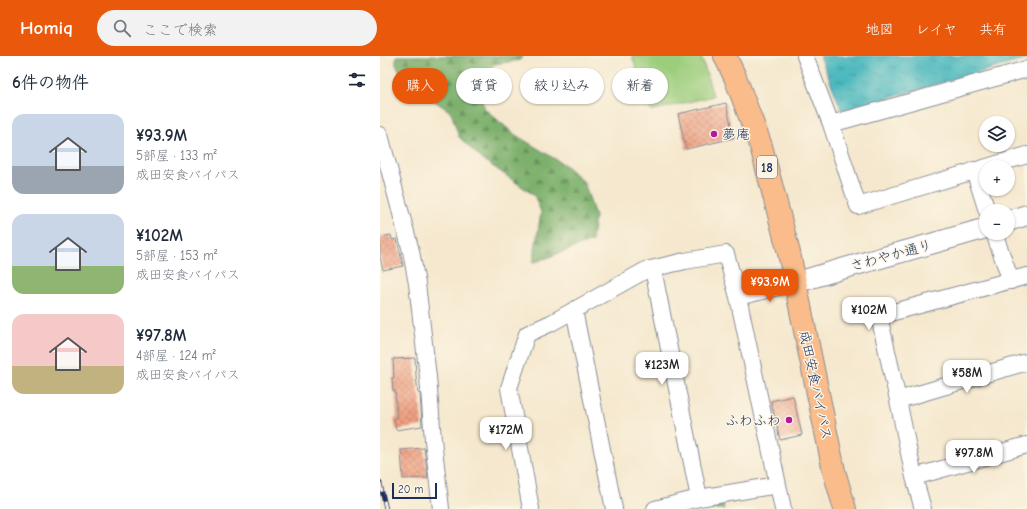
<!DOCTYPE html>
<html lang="ja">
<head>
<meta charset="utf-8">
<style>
	:root { --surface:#fff; --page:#f2f2f3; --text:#1f2937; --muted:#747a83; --accent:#ea580c }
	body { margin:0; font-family:"Comic Neue","Klee One",sans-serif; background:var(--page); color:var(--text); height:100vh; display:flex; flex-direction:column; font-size:15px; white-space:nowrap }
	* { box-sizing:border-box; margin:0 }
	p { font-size:13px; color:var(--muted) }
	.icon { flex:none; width:22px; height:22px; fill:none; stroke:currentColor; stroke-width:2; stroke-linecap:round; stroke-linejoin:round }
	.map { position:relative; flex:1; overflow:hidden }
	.sheet { display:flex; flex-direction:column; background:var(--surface); width:380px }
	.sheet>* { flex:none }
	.top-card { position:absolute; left:12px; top:12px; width:380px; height:36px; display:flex; gap:8px }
	.buttons { position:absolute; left:599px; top:60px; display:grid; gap:8px }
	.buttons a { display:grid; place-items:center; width:36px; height:36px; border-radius:50%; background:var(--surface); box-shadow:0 1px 3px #0004; font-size:20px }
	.scale { position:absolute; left:12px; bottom:10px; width:45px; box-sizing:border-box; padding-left:4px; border:2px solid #1b2f5e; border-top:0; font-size:11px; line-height:14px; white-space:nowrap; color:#1b2f5e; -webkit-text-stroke:3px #fcf5e5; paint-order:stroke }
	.price { position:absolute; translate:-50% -34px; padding:0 9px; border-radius:8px; background:#fff; color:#222; font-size:13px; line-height:26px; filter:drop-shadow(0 1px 2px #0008) }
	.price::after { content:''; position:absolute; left:50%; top:24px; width:12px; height:9px; margin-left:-6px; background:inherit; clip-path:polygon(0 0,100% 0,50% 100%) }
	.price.on { background:var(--accent); color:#fff }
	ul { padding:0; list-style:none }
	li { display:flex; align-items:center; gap:12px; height:100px; padding:0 12px }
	li span { display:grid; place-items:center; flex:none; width:112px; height:80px; border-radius:12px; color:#555 }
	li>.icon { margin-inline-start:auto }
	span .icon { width:48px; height:48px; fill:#fffc; stroke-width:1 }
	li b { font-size:17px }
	h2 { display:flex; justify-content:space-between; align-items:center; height:48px; padding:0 12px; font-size:17px }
	.chip { padding:0 14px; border-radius:18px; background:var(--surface); box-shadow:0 1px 3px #0004; font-size:14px; line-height:36px }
	.chip.on { background:var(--accent); color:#fff }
	header { display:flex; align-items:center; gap:24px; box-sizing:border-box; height:56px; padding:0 20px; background:var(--accent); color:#fff }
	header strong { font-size:19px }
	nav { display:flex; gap:22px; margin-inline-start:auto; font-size:14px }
	.search { width:280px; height:36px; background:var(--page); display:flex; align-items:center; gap:10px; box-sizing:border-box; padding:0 14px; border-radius:22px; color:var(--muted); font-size:15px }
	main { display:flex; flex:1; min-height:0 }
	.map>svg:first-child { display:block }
</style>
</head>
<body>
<header>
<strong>Homiq</strong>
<div class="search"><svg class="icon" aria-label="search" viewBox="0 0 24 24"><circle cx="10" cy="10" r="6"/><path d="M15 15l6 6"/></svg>ここで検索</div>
<nav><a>地図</a><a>レイヤ</a><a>共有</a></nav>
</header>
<main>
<section class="sheet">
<h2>6件の物件<svg class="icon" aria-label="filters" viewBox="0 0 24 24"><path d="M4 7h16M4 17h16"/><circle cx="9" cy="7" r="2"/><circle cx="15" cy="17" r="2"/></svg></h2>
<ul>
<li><span style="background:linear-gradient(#c9d6e8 65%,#9aa5b1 0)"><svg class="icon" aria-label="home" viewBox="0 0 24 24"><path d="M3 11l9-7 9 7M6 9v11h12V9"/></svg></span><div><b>¥93.9M</b><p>5部屋 · 133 m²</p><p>成田安食バイパス</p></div></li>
<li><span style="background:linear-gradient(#c9d6e8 65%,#8fb573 0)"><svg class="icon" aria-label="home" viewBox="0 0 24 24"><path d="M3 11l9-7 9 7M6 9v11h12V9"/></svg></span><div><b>¥102M</b><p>5部屋 · 153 m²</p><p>成田安食バイパス</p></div></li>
<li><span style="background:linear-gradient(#f6c9c9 65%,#c2b280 0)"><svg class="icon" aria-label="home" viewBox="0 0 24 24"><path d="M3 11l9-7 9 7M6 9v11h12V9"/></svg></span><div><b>¥97.8M</b><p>4部屋 · 124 m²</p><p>成田安食バイパス</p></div></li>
</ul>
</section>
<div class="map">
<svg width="647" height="453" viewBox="0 0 647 453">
	<defs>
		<pattern id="forest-firs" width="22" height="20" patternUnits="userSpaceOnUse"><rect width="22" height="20" fill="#7db06c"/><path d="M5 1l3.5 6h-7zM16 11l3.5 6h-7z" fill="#66905c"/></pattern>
		<pattern id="water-ripples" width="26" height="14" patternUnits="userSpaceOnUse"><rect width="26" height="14" fill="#47b7bd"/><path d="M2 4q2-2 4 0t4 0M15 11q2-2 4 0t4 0" fill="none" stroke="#3a959d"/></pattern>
		<pattern id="building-cross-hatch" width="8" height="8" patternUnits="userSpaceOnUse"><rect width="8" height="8" fill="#efa081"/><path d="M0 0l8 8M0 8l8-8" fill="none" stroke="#c1836d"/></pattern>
	</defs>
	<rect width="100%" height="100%" fill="#fcf5e5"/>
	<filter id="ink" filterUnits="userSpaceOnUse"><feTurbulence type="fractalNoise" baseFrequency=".025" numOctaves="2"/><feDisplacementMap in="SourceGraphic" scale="8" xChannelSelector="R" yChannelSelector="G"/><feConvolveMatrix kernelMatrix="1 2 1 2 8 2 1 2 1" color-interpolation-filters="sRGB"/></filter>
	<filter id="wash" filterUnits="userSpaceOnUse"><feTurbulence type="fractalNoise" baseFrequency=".012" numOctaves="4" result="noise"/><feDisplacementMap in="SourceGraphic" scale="16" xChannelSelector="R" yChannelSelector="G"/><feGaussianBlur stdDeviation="0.9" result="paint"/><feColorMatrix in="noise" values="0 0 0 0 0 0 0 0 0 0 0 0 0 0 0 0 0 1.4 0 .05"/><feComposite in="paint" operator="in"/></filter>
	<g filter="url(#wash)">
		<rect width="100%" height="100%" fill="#f5e8ce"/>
		<path fill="#9ccd7d" stroke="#5c7e6e" d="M252,0H320L323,6L333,40L271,55Z"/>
		<path fill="url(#forest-firs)" stroke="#4c7065" d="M16,0H143L140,4L115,8L94,25L105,53L134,78L185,109L204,126L215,160L212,185L153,207L161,156L154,139L101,102L79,81L71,56L26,26L16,9Z
			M342,445L344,453H307Z"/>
		<path fill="url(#water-ripples)" stroke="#31738e" d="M440,0H647V3L462,55Z"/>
		<g id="blocks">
			<path fill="url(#building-cross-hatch)" d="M346,47L354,82L306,93L298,58Z
				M11,179L12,184L17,183L23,210L3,214L0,201V181Z
				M35,302L36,320L38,337H40L42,370L16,374L14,362H17L15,334L13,335L12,322H14L13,303Z
				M413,340L422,379L400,384L391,345Z
				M44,392L48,422L23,423L21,394Z"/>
		</g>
	</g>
	<g filter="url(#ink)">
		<use href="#blocks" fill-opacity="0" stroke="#888c96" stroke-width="1"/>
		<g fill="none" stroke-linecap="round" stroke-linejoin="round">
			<defs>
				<path id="minor" d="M425,0L451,68L478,150L647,99
					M451,68L647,13
					M0,79L31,195L37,228L48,321L53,384L61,453
					M594,114L607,155
					M614,177L631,225
					M273,213L319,442
					M358,241L415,227
					M194,254L234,453
					M518,344L647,306
					M534,421L647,389
					M398,429L403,453
					M151,453L129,332L147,278L171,267L266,214L305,205L346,198L358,241L398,429L319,442L275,453
					M543,453L534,421L518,344L499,260L647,220"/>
				<path id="tertiary" d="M628,165L647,159
					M415,227C478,207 543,191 606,172"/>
				<path id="primary" d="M345,0L355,21L381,90L409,197L454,415L465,453"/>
			</defs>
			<use href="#minor" stroke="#888c96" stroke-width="18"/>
			<use href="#tertiary" stroke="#888c96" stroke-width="22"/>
			<use href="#primary" stroke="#888c96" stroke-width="24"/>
			<use href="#minor" stroke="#fff" stroke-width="16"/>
			<use href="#tertiary" stroke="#fff" stroke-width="20"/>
			<use href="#primary" stroke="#f9bc8a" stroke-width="22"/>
			<defs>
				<path id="rail" d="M0,427L6,453"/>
			</defs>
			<use href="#rail" stroke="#1b2f5e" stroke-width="4.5"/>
			<use href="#rail" stroke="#fcf5e5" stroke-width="3" stroke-dasharray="9" stroke-linecap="butt"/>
		</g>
	</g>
	<g fill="#b5179e" stroke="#fcf5e5" stroke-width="1.5">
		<circle cx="334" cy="78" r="4"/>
		<circle cx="409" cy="364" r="4"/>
	</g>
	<g text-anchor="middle" stroke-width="3" stroke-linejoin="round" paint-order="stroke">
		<rect fill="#fcf5e5" stroke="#5e6a86" stroke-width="1" x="377" y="100" width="20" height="22" rx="3"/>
		<g font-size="13" font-weight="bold" fill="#1b2f5e">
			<text x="387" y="116">18</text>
		</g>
		<g font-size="14" fill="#1b2f5e" stroke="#fcf5e5" text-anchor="start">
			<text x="342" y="83">夢庵</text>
			<text x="401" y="369" text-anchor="end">ふわふわ</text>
		</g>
		<g font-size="14" fill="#1b2f5e" stroke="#fcf5e5">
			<text transform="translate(511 199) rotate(-15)" y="5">さわやか通り</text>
			<text transform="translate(436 329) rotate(78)" y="5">成田安食バイパス</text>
		</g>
	</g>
</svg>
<div class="buttons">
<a><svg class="icon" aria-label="layers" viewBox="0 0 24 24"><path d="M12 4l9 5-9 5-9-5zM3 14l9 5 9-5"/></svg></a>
<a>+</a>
<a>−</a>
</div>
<div class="scale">20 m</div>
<b class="price on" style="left:390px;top:247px">¥93.9M</b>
<b class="price" style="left:489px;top:275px">¥102M</b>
<b class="price" style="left:282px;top:330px">¥123M</b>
<b class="price" style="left:587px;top:338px">¥58M</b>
<b class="price" style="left:126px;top:395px">¥172M</b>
<b class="price" style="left:594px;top:418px">¥97.8M</b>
<div class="top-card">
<a class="chip on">購入</a>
<a class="chip">賃貸</a>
<a class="chip">絞り込み</a>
<a class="chip">新着</a>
</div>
</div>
</main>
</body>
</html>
